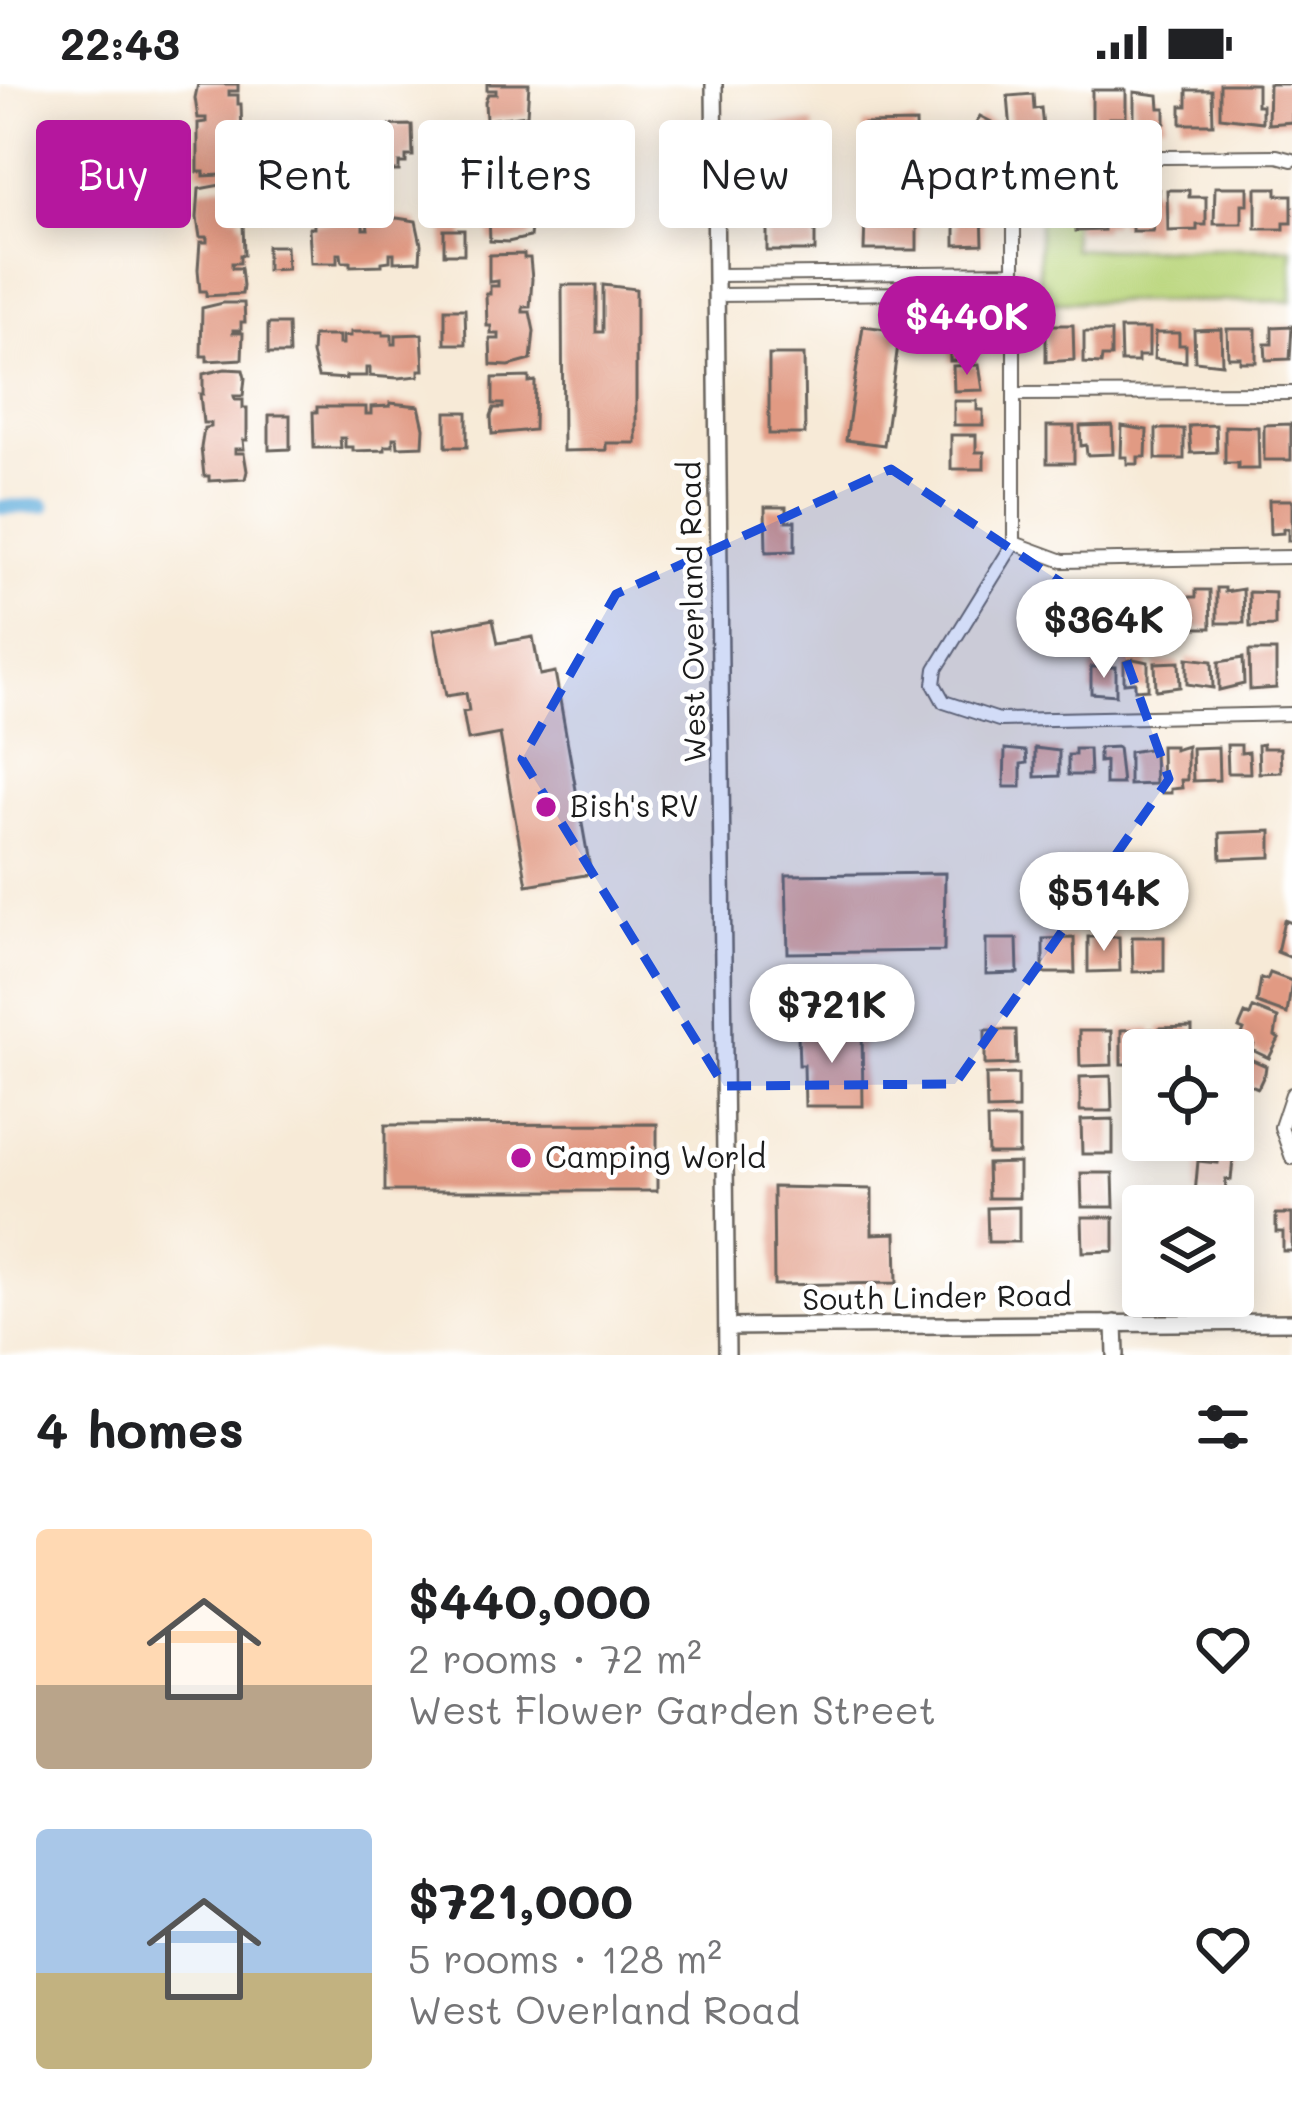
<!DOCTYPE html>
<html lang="en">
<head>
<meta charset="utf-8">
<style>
	:root { --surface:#fff; --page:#f6f6f6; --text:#202124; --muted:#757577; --accent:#b5179e }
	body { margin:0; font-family:Mali,sans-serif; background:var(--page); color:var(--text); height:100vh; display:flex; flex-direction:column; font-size:45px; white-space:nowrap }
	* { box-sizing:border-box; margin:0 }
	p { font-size:39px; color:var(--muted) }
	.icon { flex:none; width:66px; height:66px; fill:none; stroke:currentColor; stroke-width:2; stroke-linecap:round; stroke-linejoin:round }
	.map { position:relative; height:1271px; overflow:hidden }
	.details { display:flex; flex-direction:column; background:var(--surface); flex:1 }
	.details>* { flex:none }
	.banner { position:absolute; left:36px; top:36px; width:1221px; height:108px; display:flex; gap:24px }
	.tools { position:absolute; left:1122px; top:945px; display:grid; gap:24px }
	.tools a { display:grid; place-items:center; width:132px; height:132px; border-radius:12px; background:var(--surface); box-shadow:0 6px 30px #0003; font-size:60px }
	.price { position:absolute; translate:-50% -102px; padding:0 27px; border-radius:42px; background:#fff; color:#222; font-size:39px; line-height:78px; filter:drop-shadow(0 3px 6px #0008) }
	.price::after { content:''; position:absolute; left:50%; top:72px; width:36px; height:27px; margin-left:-18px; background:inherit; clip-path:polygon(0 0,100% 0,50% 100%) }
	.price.current { background:var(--accent); color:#fff }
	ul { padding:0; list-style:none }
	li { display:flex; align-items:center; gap:36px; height:300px; padding:0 36px }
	li span { display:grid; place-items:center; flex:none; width:336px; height:240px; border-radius:12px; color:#555 }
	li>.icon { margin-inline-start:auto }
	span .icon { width:144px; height:144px; fill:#fffc; stroke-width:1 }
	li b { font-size:51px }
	h2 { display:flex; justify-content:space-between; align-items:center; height:144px; padding:0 36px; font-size:51px }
	.pill { padding:0 42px; border-radius:12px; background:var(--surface); box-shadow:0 6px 30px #0003; font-size:42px; line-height:108px }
	.pill.current { background:var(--accent); color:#fff }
	.status { display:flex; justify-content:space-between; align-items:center; height:84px; padding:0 60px; background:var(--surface); direction:ltr }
	.status svg { height:33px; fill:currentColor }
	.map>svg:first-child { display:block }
</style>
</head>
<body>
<div class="status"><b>22:43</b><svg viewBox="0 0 49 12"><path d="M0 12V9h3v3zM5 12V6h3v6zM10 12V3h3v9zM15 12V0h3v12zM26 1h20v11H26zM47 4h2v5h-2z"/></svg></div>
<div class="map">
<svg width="1292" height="1271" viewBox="0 0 1292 1271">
	<rect width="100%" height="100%" fill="#fff"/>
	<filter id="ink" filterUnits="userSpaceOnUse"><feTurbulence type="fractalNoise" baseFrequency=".00833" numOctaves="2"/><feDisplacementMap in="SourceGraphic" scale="24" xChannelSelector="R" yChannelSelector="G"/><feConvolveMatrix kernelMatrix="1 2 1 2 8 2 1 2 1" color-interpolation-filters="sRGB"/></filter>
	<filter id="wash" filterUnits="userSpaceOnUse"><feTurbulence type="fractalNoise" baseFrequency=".004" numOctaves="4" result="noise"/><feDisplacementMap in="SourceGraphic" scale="48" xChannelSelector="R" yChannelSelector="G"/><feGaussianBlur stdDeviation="2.7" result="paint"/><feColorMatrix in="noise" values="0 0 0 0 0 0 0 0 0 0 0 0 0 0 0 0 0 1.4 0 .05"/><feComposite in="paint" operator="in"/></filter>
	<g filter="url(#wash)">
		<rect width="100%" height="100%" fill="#f7ead7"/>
		<path fill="#b9d57a" stroke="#6a784b" stroke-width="3" d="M1071,95L1073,165L1292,164V217L1039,218V111L1054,96Z"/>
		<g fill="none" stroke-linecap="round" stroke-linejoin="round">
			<path stroke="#63afdc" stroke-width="15" d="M4,423L43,422"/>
		</g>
		<g id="blocks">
			<path fill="#e19a83" d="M198,0H238V7H229V11H238V20H241L242,51H238V60H230V64H239L240,90L204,92V88H198V39L206,38V34H198L195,14Z
				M487,0H529L527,31L486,36L485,18L488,10H496V6H487Z
				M1220,0H1257V21H1262V38L1220,33Z
				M1269,0H1289L1292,4V38L1268,40Z
				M1092,6H1126V34H1109V41H1092Z
				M1187,6H1212L1213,40H1181V22H1187Z
				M1134,8L1158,11L1159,24H1165V39H1134Z
				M1033,10L1034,25L1041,24L1043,44L1011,47L1008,12Z
				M980,32L1007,46L990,79L978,72L980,66L966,58Z
				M814,39L815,86L767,87V40Z
				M916,39L917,85L864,86V40Z
				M412,41L413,72H406V79H399V87H378V71L336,68L335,48H364L365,42Z
				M523,46V51H529L531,72L529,100H522V105L529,104L533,124L530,153L508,158L490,157L489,131H498V127H490V119H486L485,87H489V78H497V74H488V48Z
				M285,59V89L265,90V60Z
				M442,62H462L463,80L442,81Z
				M957,81L988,88L980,110L975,108L971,118L947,109Z
				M231,99L239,101L242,108L240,126L231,127V131H239V139H243L244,171H240V179H232V184H241L243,202L242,210L206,212V207H200L198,186L200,158H207V153H200L197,134L199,105Z
				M1137,103L1159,106V120H1153V147H1132V141H1119V106H1138Z
				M1215,103H1248V120H1242V140H1214Z
				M1256,104H1277V111H1292V139H1284V145H1256Z
				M1096,106V113L1111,112L1112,141H1104V146L1076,147L1074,107Z
				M1167,106H1189V113H1206V141H1197V146L1168,147Z
				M982,127L983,160L955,161V134H964V128Z
				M865,133L917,134V166H864Z
				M397,134L416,137L421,160L420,177L394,178V169H390V177L382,178V181L350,182V178H342L341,170H337V179H311L309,144H314V138H363V145H368L367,138Z
				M815,134V167H767V135Z
				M444,146H464V170H444Z
				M267,162H286L287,185L267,186Z
				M524,170V174H530L532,195L530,223H523V228H530L534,247L531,276L509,282L491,281L490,255H499V250H491V242H487L486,210H490V202H498V197L489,198V171Z
				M562,201H596V248H603V201L636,205V359H606V366L563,367Z
				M223,219H244L245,238H241V246H233V249H243L242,275L207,277V272H201L202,224Z
				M445,225H465L466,260H445Z
				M268,240H288L289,270H268Z
				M1046,241H1073L1074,276L1046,278Z
				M863,242L900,247L884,361L846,356Z
				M1292,242L1290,275L1266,276L1265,260H1272V243Z
				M1120,245H1149V272H1138V278H1121Z
				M1221,245L1222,280L1195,277L1194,246Z
				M1227,245H1256V278H1240V273H1228Z
				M351,248H383V251H392V260H396V251L422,250L424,286H419V292L398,294L370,292V284H366V292H346V295L318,293L312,270L313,252H339V260H343V252H351Z
				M1084,248H1111V273H1102L1101,280L1084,279Z
				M950,249H982V267H976V277H950Z
				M1155,249H1179V261H1186V278L1154,275Z
				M769,271H804L805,350H769Z
				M979,281L983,306L954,307L953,282Z
				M225,285L243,286L245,294L243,312H234L235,316H243V324H247V356H243L244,365H235V369H244L247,387L245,395L209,397V392H204L201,364L204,344L211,343V339H203L200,310H203V290Z
				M529,293V298L535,297L534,346L492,350L491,332L494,324H503V320H493V294Z
				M954,317H977V326H983V341H954Z
				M390,319L419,322L424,344L423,362L398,363L397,354H393V362H385V366L353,367V363H345V354H340L341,364H314L313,328H317V323H366V330H371V323L390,322Z
				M446,328H467V363H446Z
				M269,331H290V365L269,366Z
				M1291,340V376H1264V341Z
				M1112,341L1113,370L1087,371L1086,361L1081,362L1080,342Z
				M1216,341L1217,368L1191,369L1189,342Z
				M1047,342H1074V379H1047Z
				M1122,342L1147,346L1146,373H1138V380H1127V373H1121Z
				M1225,342L1258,343L1259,385H1238V379H1225Z
				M1156,345H1184V375H1156Z
				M951,351H976V368H984V385H951Z
				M1269,416H1292V457H1288V445H1283V449L1270,450Z
				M765,423H786V437H795V467L766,468Z
				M1217,504H1225V508L1243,505L1244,539H1217Z
				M1168,506V513H1180V536L1154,535V507Z
				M1196,506H1210L1211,544H1194L1193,536H1187V513H1196Z
				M1129,508H1143L1144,541L1128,542Z
				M1249,508L1275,509V542L1250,543Z
				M493,535L498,559L533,553L540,591L555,588L591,790L527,801L500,650L468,656L463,628L469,627L466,609L446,612L434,546Z
				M1249,567H1276V604L1250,606Z
				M1187,574L1212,577L1213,604L1187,600Z
				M1243,574L1244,600L1219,606V578Z
				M1133,575L1148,578V605L1135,606V598L1124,599V578Z
				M1179,578L1180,603L1156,606L1155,579Z
				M1091,583H1116V611L1091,609Z
				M1263,660V664H1280L1281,688L1259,689L1258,661Z
				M1227,661H1241V669L1249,668L1250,689H1228Z
				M1161,662H1174V666L1187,662V696H1181L1182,704L1171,705V709H1162Z
				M1118,663L1122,700H1105V677L1099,678V664Z
				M1218,663L1219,696L1193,697L1192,664Z
				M1035,664L1059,667V692L1035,693Z
				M1154,664L1155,700L1129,701V668Z
				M1005,665L1026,667L1027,679L1021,680V703H1004Z
				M1075,665H1089L1090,691H1068V671H1075Z
				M1271,747V773L1221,775L1220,749Z
				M945,789L944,867L788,869L786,791Z
				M1284,836L1292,839V874L1277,868Z
				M1088,853H1119L1120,887L1088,888Z
				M1132,853H1164V887L1133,888Z
				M1074,854L1075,889H1043V855Z
				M986,855H1017L1018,889L986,890Z
				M1270,889L1292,897L1287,930L1257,919L1261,894L1267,896Z
				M1253,924L1278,934L1275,952L1279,955L1269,974L1252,966L1254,960L1241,954L1244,946L1239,944L1245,930L1250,932Z
				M852,941V945H862L863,1022H805L804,981H799L798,951L806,950V942Z
				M1192,943V966H1160V944Z
				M1152,945L1153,966H1143V980H1121V946Z
				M985,946H1016L1017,980L985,981Z
				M1079,947H1111L1112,981L1080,982Z
				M1248,974L1266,982L1265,989L1258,1004L1246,999L1241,1012L1233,1008V975L1245,980Z
				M1018,990V1025L987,1026L986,991Z
				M1111,992L1112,1027H1080V993Z
				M1233,1018L1246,1024L1241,1035L1246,1038L1232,1064L1215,1056H1233Z
				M987,1035H1019V1070H988Z
				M1113,1035V1070H1082L1081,1036Z
				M657,1040V1107H385V1041Z
				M1219,1073L1233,1075L1231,1096L1226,1095L1225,1112L1195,1110L1198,1077L1218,1079Z
				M1019,1079V1114H988L987,1080Z
				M1081,1089H1113L1114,1123H1082Z
				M773,1103L872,1105V1150L896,1149L897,1199L774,1201Z
				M1019,1123V1158H988L987,1124Z
				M1276,1130H1292V1167H1283V1148H1276Z
				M1082,1133H1114V1167L1083,1168Z"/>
		</g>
	</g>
	<g filter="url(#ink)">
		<use href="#blocks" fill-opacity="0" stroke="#69645d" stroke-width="3"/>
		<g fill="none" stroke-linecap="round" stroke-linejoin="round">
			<defs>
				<path id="minor" d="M1292,76L1277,72L1054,74L1028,87L1014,117V459L936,585L934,600L944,618L999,636L1292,630
					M716,191L1014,188
					M716,211L1014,208
					M1016,310L1292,309
					M1014,459L1063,477L1292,473
					M1292,1010L1281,1043L1292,1074"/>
				<path id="tertiary" d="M714,0L727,1271
					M1115,1239L1116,1271
					M727,1243L1292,1238"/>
			</defs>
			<use href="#minor" stroke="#69645d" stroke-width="16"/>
			<use href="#tertiary" stroke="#69645d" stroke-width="20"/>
			<use href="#minor" stroke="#fff" stroke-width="12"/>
			<use href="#tertiary" stroke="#fff" stroke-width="15"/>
		</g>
	</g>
	<path fill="#1d4ed8" fill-opacity="0.2" stroke="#1d4ed8" stroke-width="9" stroke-dasharray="24 15" stroke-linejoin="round" d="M891,385L1110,531L1169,695L955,1000L724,1002L522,675L616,510Z"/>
	<g fill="#b5179e" stroke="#fff" stroke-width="4.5">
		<circle cx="546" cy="723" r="12"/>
		<circle cx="521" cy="1074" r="12"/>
	</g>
	<g text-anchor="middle" stroke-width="9" stroke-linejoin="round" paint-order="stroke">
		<g font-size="30" fill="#1c1c1c" stroke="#fff">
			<text transform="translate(693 528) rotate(-91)" y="10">West Overland Road</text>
			<text transform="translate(937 1214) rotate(-1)" y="10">South Linder Road</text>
		</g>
		<g font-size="30" fill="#1c1c1c" stroke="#fff" text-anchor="start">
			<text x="570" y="733">Bish's RV</text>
			<text x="545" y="1084">Camping World</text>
		</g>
	</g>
</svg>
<div class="tools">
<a><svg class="icon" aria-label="locate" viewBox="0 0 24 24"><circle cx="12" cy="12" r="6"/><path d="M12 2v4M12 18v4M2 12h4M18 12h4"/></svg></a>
<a><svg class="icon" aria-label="layers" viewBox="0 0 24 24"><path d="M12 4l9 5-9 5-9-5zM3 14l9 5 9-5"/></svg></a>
</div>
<b class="price current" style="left:967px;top:294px">$440K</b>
<b class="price" style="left:1104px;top:597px">$364K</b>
<b class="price" style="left:1104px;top:870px">$514K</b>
<b class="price" style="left:832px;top:982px">$721K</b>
<div class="banner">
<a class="pill current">Buy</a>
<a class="pill">Rent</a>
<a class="pill">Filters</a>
<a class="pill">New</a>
<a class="pill">Apartment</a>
</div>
</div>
<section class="details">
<h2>4 homes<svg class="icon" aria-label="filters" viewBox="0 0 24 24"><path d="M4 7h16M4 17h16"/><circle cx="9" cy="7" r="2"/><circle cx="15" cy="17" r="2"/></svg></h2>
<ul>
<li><span style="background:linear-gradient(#ffd9b3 65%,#b9a48a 0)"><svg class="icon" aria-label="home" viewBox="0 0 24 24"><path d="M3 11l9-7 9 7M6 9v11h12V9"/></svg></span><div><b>$440,000</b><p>2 rooms · 72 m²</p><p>West Flower Garden Street</p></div><svg class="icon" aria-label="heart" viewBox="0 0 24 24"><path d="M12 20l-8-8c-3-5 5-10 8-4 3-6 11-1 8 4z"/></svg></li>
<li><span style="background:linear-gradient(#a9c7e8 60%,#c2b280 0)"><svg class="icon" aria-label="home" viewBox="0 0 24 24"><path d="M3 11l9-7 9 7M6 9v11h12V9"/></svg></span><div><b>$721,000</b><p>5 rooms · 128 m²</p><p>West Overland Road</p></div><svg class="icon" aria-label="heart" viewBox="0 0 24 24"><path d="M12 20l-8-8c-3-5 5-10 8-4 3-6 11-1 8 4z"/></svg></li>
</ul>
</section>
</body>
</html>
